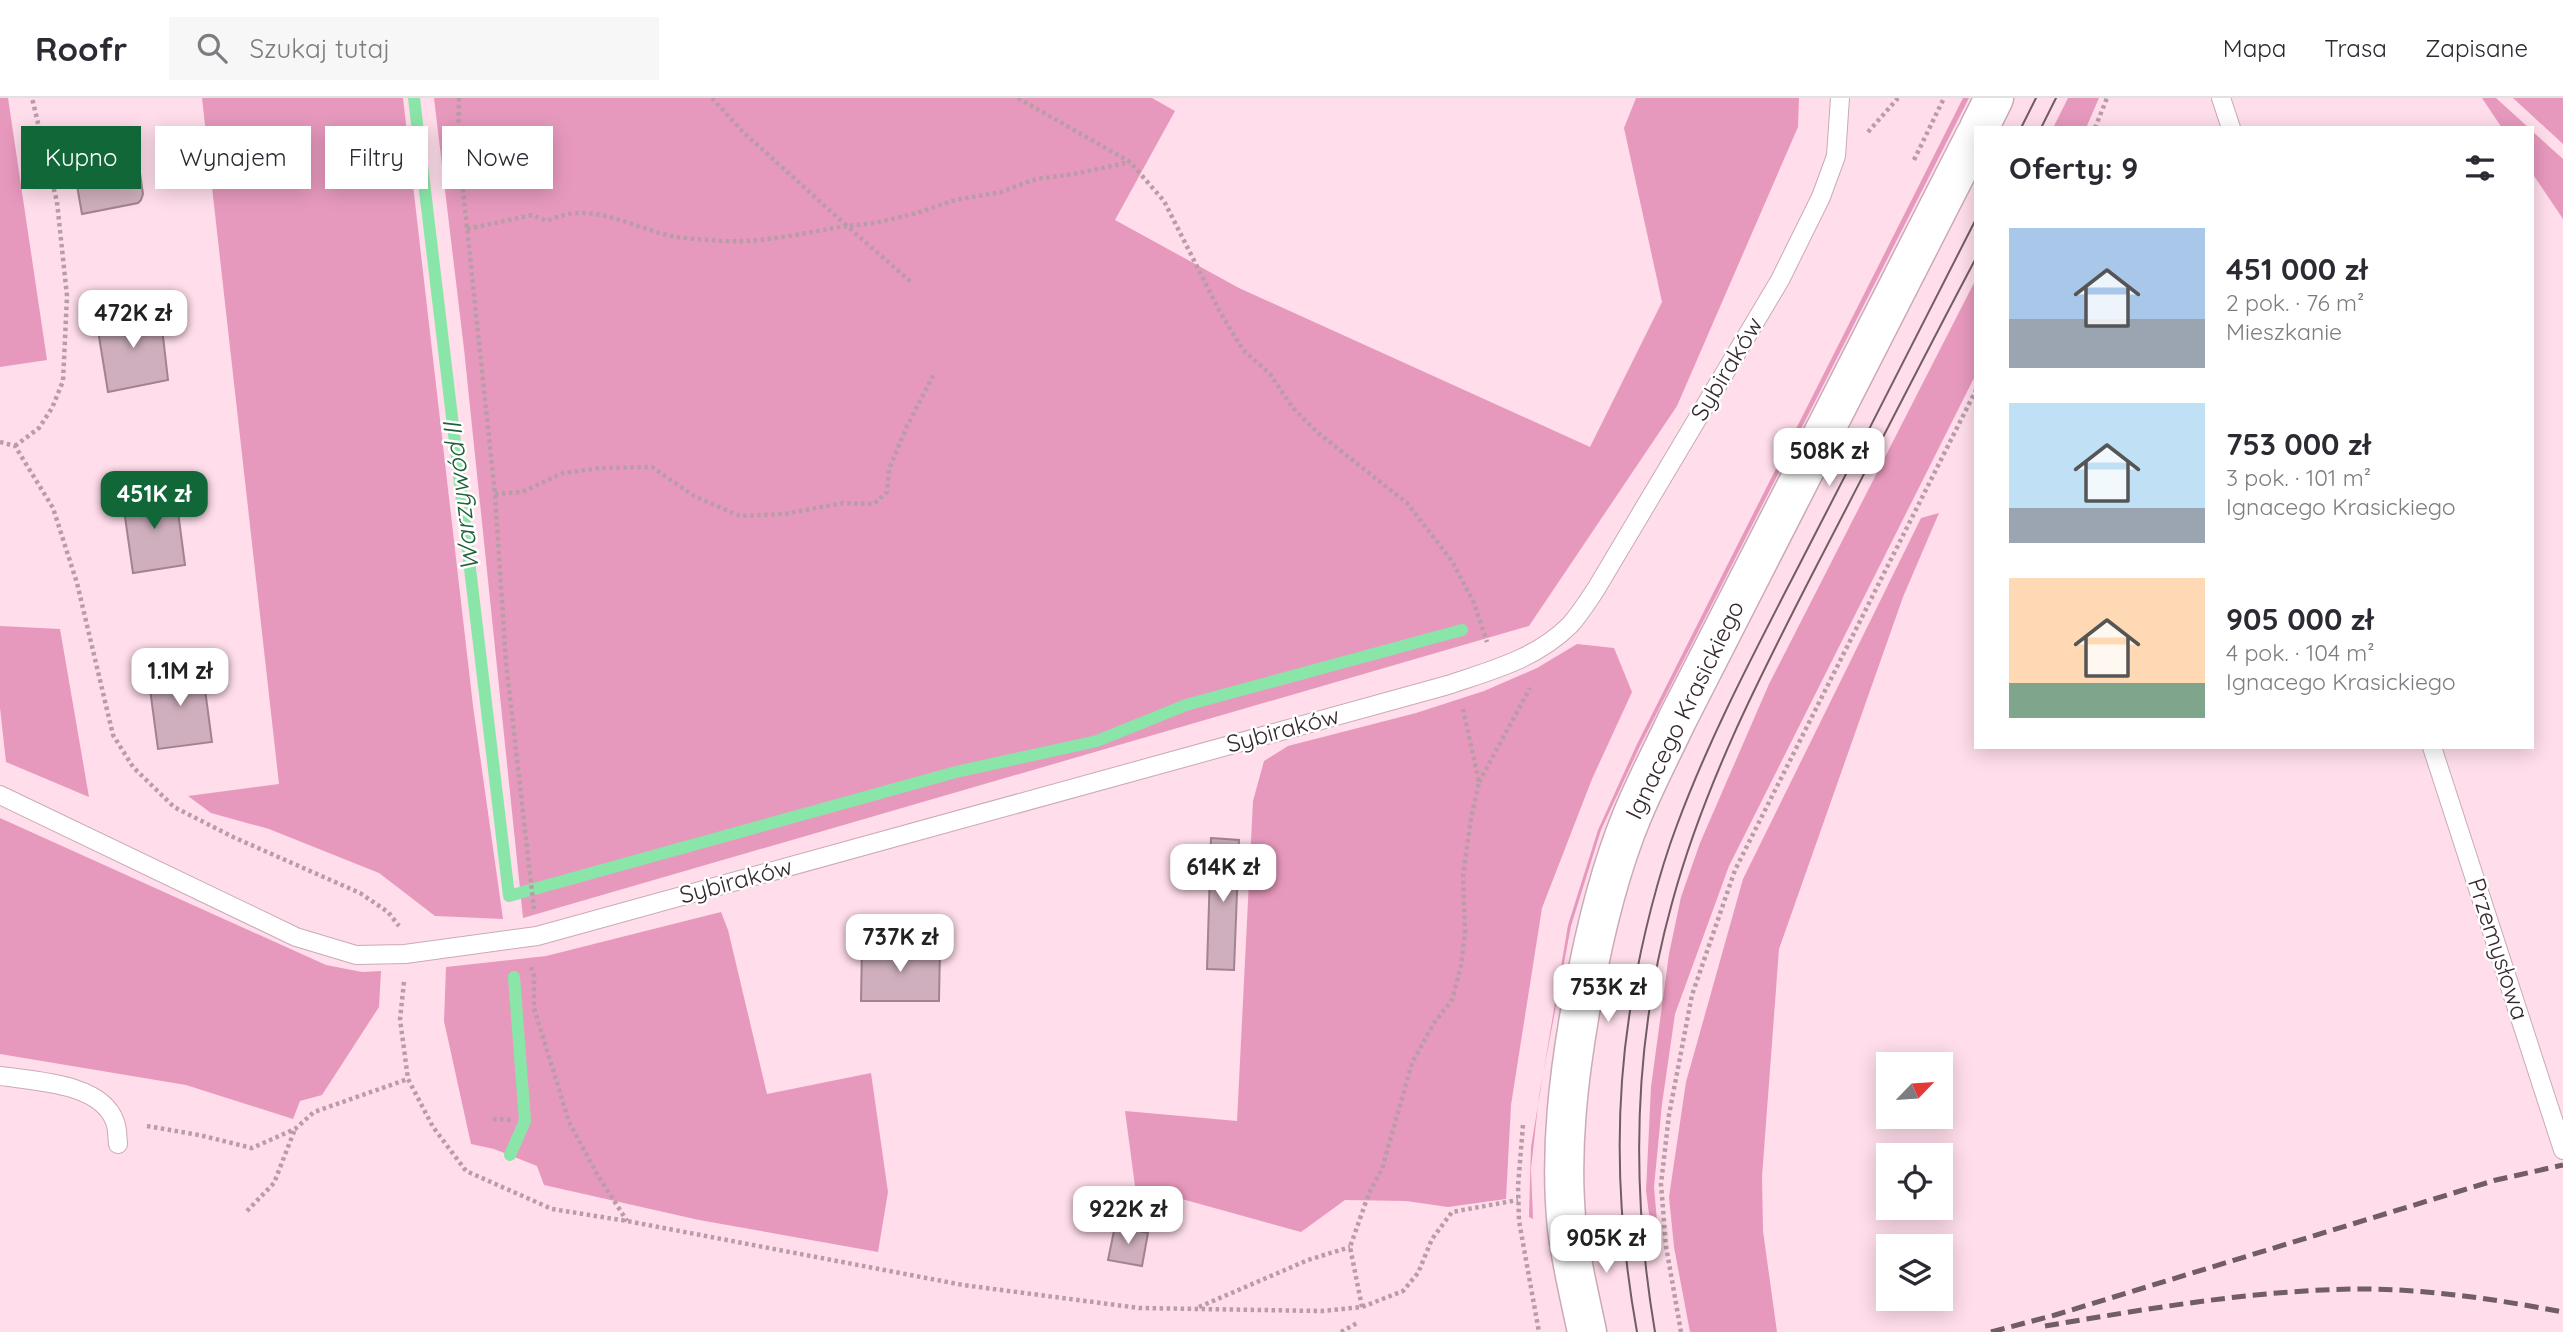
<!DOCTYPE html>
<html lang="pl">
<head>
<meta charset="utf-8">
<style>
	:root { --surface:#fff; --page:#f7f7f7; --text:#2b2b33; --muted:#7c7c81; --line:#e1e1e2; --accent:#126739 }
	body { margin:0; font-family:Quicksand,sans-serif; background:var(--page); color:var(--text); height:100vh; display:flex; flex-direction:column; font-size:26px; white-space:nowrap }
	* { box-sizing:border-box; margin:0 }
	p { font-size:23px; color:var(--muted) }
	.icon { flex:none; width:38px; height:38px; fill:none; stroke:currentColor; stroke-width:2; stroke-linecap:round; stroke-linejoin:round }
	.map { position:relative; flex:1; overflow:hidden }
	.sheet { position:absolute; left:1974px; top:28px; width:560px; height:623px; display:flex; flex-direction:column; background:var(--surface); border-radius:0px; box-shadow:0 4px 18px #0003 }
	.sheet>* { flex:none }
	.guide { position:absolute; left:21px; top:28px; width:665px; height:63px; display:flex; gap:14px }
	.needle { width:46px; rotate:65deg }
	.controls { position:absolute; left:1876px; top:954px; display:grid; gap:14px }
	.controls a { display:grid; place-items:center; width:77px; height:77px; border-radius:0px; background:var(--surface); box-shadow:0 4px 18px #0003; font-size:35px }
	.price { position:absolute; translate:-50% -60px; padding:0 16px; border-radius:14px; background:#fff; color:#222; font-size:23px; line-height:46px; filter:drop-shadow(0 2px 4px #0008) }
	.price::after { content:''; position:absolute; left:50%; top:42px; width:21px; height:16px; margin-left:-10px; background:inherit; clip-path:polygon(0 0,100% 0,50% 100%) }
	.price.selected { background:var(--accent); color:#fff }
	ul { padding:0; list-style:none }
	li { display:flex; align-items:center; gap:21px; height:175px; padding:0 35px }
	li span { display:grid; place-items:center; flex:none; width:196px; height:140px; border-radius:0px; color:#555 }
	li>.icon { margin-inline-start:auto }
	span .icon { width:84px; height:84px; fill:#fffc; stroke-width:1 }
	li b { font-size:30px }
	h2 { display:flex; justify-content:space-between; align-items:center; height:84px; padding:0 35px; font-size:30px }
	.pill { padding:0 24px; border-radius:0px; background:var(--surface); box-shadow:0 4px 18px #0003; font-size:24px; line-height:63px }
	.pill.selected { background:var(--accent); color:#fff }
	header { display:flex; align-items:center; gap:42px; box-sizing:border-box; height:98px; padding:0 35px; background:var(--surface); border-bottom:2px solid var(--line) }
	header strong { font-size:33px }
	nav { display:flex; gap:38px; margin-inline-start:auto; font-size:24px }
	.search { width:490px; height:63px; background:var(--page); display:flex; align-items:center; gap:18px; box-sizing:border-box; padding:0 24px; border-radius:0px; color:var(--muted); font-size:26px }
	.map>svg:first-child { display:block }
</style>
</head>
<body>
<header>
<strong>Roofr</strong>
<div class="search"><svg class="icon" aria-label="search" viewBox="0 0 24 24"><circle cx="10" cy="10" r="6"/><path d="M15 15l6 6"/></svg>Szukaj tutaj</div>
<nav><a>Mapa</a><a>Trasa</a><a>Zapisane</a></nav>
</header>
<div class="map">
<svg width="2563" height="1234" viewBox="0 0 2563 1234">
	<rect width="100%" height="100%" fill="#ffddeb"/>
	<path fill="#e799bd" d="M0,0H8L47,262L0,269Z
		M202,0H403L473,608L503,821L435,818L379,775L269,731L211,715L188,698L279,686Z
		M434,0H1152L1175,13L1115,122L1239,190L1590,349L1662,204L1624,30L1636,0H1799L1798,29L1677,308L1529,528L523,820L464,251Z
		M1963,0H1969L1640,648L1601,732L1571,828L1539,998L1531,1071L1533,1121L1529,1119L1531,1049L1568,827L1598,732L1637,646Z
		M2068,0H2099L2086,30H2053Z
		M2482,0H2496L2529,30H2502Z
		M2513,0H2563V46Z
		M2532,33L2563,61V121L2532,75Z
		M1976,181V276L1729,768L1675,916L1662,1006L1654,1089L1659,1146H1653L1646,1093L1651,989L1669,856L1681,799L1700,745L1769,586Z
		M1939,415L1903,499L1779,851L1762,1079L1763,1133L1777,1234H1690L1674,1149L1669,1099L1686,984L1743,781L1921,420Z
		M0,528L60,531L89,699L6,664L0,610Z
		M1577,546L1614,550L1632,594L1592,681L1542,810L1511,1007L1506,1101L1448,1109L1406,1103L1345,1102L1301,1134L1135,1088L1125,1013L1237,1023L1253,703L1264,663L1288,648L1416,615L1484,593L1537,570Z
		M0,720L326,867L362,874L381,873L379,909L322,997L300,1003L293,1021L186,987L0,956Z
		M721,814L728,832L767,996L871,975L888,1094L878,1154L699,1122L544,1087L537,1068L494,1051L471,1046L444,923L446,869L546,858Z"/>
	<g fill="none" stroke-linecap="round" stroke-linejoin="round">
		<path stroke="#8ae6a8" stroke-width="12" d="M414,0L509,798L956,674L1097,643L1186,607L1462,532
			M510,1057L525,1023L514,879"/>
	</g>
	<path fill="#cfafbd" stroke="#a28390" stroke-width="2" d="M124,34H130L135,41L143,96L141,102L138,105L82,116L69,42Z
		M151,213L157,214L161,221L168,282L108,294L96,220Z
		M175,391L185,467L133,475L122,398Z
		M202,569L212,644L158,651L148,576Z
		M1211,740L1239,742L1234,872L1207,871Z
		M862,849H940L939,903H861Z
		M1115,1128L1148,1135L1142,1168L1108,1162Z"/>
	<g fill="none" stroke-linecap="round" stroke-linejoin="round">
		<defs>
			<path id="lane" d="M2221,0L2231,30
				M2432,649L2563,1052
				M0,697L296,839L356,857L405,856L537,838L1448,587C1492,572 1536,561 1570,527C1580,516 1588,503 1596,491L1780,182L1821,99L1836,58L1840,0
				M0,978C34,983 102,985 115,1024C118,1031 117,1039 118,1046"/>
			<path id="secondary" d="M1979,30L1994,0
				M1587,1234C1580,1200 1571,1164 1567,1130C1559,1052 1569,974 1583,897C1594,837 1608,776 1632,718C1645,686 1662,654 1677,622L1976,36"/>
		</defs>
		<use href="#lane" stroke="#caaab8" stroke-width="20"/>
		<use href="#secondary" stroke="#caaab8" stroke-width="41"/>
		<path stroke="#b89da8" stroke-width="4.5" stroke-dasharray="3.5 3.5" stroke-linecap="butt" d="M459,0L458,45L495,396L506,564L534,811
			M712,0L743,34L847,128L875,125L917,115L955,102L1001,94L1036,81L1074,76L1130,64
			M1018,0L1130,64L1164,103L1220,214L1243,252L1270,276L1293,310L1317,334L1407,405L1452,463L1474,505L1487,544
			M2095,30L2107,0
			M1868,34L1898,0
			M1914,62L1944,0
			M467,131L532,117L547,123C590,102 628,128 671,138C688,141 707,142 724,143C765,145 807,134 847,128L911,184
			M0,344L15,348L53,410L77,485L113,637L133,669L174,709L233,739L360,795L388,814L399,828
			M15,348L39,330L52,310L63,283L67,198L57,104L32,0
			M495,396L522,394L563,375L601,370L652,369L694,398L740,418L784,416L843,405L874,406L887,394L889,371L907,328L934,276
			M1479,684L1530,590
			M531,869L534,878V910L569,1024L597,1076L627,1123
			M404,884L400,921L408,981L433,1029L466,1073L552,1111L627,1123L963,1187L1139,1210L1322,1213L1362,1209L1403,1193L1418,1175L1432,1141L1452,1114L1518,1102
			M493,1021L513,1022
			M1523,1027L1518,1088L1519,1123L1539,1234
			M147,1028L199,1037L252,1050L295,1031L314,1014L408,981
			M247,1113L274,1085L295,1031
			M1199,1209L1308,1162L1350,1149
			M1362,1209L1350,1149L1369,1095L1382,1071L1412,965L1434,925L1452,902L1461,868L1465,834L1463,778L1471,720L1479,684L1463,611
			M1341,1234L1357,1225
			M1681,1234L1666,1148L1661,1086L1669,1017L1692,897L1735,772L1976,292"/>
		<use href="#lane" stroke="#fff" stroke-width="18"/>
		<use href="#secondary" stroke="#fff" stroke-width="38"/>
		<path stroke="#705d65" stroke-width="2" d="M2021,30L2036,0
			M2041,30L2056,0
			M1637,1234C1617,1123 1613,1006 1633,895C1642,842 1658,777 1677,727C1713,630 1763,538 1810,446C1866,338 1921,229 1976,121
			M1655,1234C1631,1092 1633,945 1672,805C1704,687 1761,576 1817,467C1870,365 1922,262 1976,160"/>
		<path stroke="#705d65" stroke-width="5" stroke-dasharray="14 7" stroke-linecap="butt" d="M2045,1228C2147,1211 2248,1193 2352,1191C2421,1190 2495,1201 2563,1214
			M1991,1234L2055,1217L2496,1082L2563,1067"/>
	</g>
	<g text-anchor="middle" stroke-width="5" stroke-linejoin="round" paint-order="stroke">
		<g font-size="24" fill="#35282e" stroke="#fff">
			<text transform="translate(1727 271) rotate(-59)" y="8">Sybiraków</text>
			<text transform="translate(1685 612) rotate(-64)" y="8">Ignacego Krasickiego</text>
			<text transform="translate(1283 632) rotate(-15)" y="8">Sybiraków</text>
			<text transform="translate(736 783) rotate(-15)" y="8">Sybiraków</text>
			<text transform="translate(2498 851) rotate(72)" y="8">Przemysłowa</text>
		</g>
		<g font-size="26" font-style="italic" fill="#1f6039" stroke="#fff">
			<text transform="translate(461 399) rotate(-97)" y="9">Warzywód II</text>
		</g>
	</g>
</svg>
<div class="controls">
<a><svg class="needle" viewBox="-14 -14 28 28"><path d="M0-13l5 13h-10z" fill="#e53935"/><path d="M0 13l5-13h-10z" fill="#7c7c81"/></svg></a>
<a><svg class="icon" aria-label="locate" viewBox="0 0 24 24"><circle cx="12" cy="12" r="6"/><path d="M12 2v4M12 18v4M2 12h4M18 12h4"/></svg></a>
<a><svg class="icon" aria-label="layers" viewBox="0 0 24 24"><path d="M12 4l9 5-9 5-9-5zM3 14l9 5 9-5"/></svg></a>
</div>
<b class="price" style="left:133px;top:252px">472K zł</b>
<b class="price" style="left:1829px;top:390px">508K zł</b>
<b class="price selected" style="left:154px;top:433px">451K zł</b>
<b class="price" style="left:180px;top:610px">1.1M zł</b>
<b class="price" style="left:1223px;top:806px">614K zł</b>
<b class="price" style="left:900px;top:876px">737K zł</b>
<b class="price" style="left:1608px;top:926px">753K zł</b>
<b class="price" style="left:1128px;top:1148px">922K zł</b>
<b class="price" style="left:1606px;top:1177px">905K zł</b>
<div class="guide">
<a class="pill selected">Kupno</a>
<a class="pill">Wynajem</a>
<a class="pill">Filtry</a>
<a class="pill">Nowe</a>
</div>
<section class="sheet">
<h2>Oferty: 9<svg class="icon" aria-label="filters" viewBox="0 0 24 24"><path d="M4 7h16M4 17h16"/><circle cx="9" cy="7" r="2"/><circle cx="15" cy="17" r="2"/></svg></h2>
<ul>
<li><span style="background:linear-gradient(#a9c7e8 65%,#9aa5b1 0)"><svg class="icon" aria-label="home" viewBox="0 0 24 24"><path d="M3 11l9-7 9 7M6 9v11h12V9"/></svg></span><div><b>451 000 zł</b><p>2 pok. · 76 m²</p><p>Mieszkanie</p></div></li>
<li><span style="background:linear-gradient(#bfe0f5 75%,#9aa5b1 0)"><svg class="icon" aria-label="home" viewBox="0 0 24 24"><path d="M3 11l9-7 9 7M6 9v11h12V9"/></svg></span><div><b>753 000 zł</b><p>3 pok. · 101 m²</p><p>Ignacego Krasickiego</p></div></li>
<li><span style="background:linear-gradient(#ffd9b3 75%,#7fa58c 0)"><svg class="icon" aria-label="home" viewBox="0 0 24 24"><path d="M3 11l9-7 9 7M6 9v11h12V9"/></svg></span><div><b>905 000 zł</b><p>4 pok. · 104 m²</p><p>Ignacego Krasickiego</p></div></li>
</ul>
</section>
</div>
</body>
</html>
